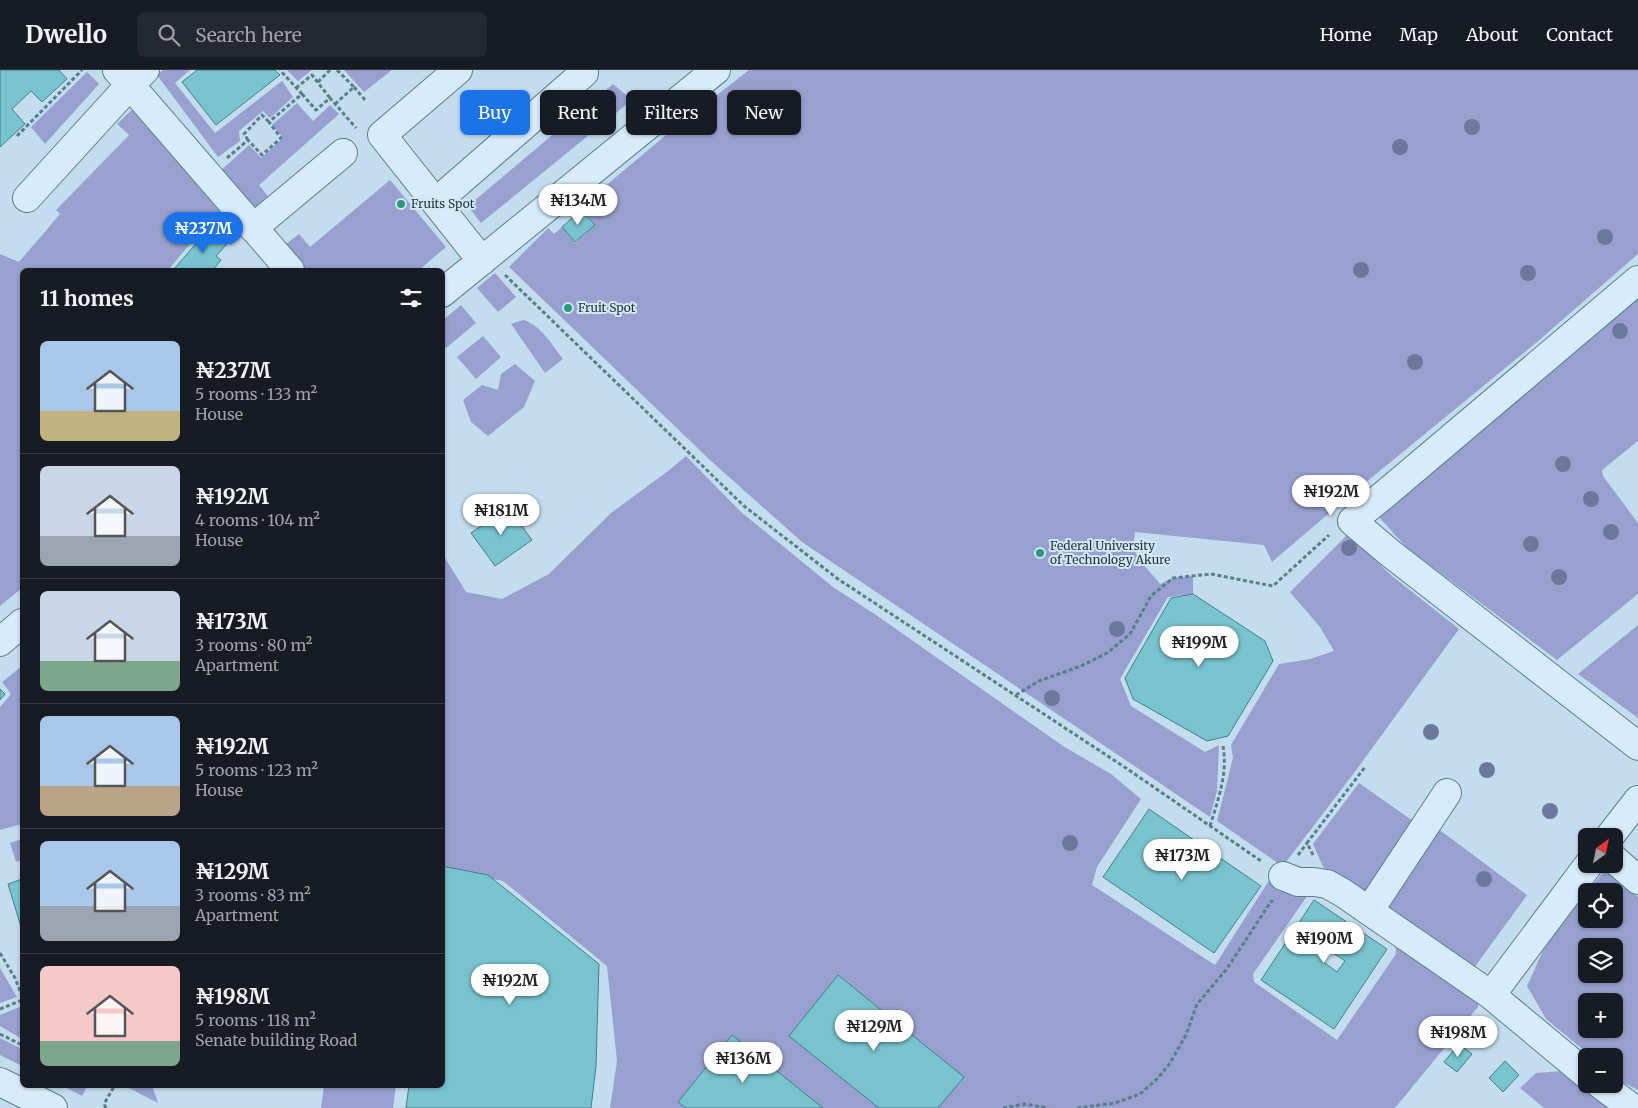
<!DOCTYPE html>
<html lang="en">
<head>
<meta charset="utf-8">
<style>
	:root { --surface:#171b24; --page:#242831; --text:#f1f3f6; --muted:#9ea1a6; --line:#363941; --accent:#1a73e8 }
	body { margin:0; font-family:Merriweather,serif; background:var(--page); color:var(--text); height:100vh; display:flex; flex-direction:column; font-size:19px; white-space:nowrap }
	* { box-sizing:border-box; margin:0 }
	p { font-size:16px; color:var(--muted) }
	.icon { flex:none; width:28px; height:28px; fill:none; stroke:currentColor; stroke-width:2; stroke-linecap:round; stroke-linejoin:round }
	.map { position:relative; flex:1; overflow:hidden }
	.side { position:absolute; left:20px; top:198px; width:425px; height:820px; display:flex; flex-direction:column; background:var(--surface); border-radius:8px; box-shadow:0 1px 4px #0004 }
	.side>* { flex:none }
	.top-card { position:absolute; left:460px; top:20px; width:475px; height:45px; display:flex; gap:10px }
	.needle { width:32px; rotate:33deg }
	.tools { position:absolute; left:1578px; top:758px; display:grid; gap:10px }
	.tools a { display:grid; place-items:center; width:45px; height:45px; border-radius:8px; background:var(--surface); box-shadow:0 1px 4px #0004; font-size:25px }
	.price { position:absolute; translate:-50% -42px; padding:0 11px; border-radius:18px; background:#fff; color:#222; font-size:16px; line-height:32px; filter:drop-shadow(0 1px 2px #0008) }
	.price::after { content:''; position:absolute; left:50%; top:30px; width:15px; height:11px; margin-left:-8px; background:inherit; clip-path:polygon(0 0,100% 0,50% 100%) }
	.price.on { background:var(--accent); color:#fff }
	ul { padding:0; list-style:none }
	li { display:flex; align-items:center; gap:15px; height:125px; padding:0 20px }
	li+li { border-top:1px solid var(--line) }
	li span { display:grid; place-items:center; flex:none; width:140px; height:100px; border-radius:8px; color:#555 }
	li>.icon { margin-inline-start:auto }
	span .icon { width:60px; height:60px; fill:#fffc; stroke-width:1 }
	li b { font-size:21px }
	h2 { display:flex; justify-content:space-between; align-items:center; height:60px; padding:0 20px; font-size:21px }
	.chip { padding:0 18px; border-radius:8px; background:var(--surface); box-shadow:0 1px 4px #0004; font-size:18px; line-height:45px }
	.chip.on { background:var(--accent); color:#fff }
	header { display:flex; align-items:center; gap:30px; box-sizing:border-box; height:70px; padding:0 25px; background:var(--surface); border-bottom:1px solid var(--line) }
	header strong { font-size:24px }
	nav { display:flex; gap:28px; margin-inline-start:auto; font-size:18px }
	.search { width:350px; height:45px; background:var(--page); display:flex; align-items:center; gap:12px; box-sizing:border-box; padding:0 18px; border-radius:8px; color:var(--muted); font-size:19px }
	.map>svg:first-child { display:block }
</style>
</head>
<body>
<header>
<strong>Dwello</strong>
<div class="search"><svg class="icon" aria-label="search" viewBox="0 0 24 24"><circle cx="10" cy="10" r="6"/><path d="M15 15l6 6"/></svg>Search here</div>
<nav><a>Home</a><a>Map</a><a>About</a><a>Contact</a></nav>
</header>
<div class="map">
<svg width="1638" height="1038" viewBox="0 0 1638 1038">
	<rect width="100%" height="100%" fill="#c3ddef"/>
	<path fill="#97a0ce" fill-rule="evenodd" d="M163,0H190L175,13L215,63L282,11L293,27L270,48L263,41L239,61L240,71L218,87L157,5Z
		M287,0H312L298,11Z
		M344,0H392L364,22Z
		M749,0H1638V184L1537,272L1348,427L1272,492L1264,475L1135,462L1133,479L1143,494L1160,514L1173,508L1193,506V524L1168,527L1120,609L1131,636L1205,682L1219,675L1217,721L1210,747L802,472L711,391L509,197L548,158L554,164L562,157L575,173L595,155L582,139L597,123L672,60Z
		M87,2L99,14L45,74L31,57Z
		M613,14L632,30L481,153L468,136Z
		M297,33L313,51L330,35L339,44L259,115L268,126L251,141L217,104L249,75L261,88L283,68L272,55Z
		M135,37L242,164L231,175L207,154L168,200H22V518L0,536V184L19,192L60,144L56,140L129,65L117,54Z
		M390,110L446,177L419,200H307L285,175L299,164L310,177Z
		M495,203L516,227L498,242L477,218Z
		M1638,229V371L1602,400L1603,406L1638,453V524L1557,590L1407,478L1379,447Z
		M461,235L476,253L446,278L443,274V250Z
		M523,250C541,255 552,275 563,289L545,303L511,254Z
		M483,266L501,287L476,309L457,287Z
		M515,294L535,311L524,337L488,366L471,352L463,330L482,315L498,320L501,304Z
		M686,386L741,442L833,517L876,545L1063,676L1111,704L1141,729L1097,797L1092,815L1215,895L1270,809L1310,822L1253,904L1254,912L1337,970L1396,884L1395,870L1478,928V937L1395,1038H610L617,991L607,896L503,811L443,799L442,483L466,522L502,529L549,504L611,443L668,401Z
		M1350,462L1370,485L1392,506L1459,559L1354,703L1286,792L1282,796L1217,751L1233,688L1231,675L1279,594L1310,589L1334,581L1320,557L1290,522Z
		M1638,555V648L1578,604Z
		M22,596V754L0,760V637L11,624L2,612Z
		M1359,713L1413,751L1368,823L1325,801L1313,774Z
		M1437,758L1527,825L1474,898L1385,835Z
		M22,769V790L16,792L10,773Z
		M1605,800L1638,827V1020L1620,1011L1614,1006V986H1591L1546,949L1527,916L1546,874L1586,823V849H1614V821H1588ZM1586,876H1614V904H1586ZM1586,931H1614V959H1586Z
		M0,898L17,927L0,933Z
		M22,936V969L0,956V945Z
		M0,968L22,979V996L0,985Z
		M1564,1001L1590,1019L1608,1038H1544L1520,1018L1536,1003Z
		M61,1015H88L82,1026Z
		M131,1015H152L158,1033L129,1018Z
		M324,1015H396L393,1038H321Z"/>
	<path fill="#78c3ce" stroke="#3f818a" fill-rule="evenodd" d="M0,0H59L67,9L42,32L31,21L12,39L25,54L0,77Z
		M197,0H275L280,5L216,55L182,12Z
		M581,140L595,155L575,172L562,157Z
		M209,159L227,174L216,186L221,190L213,200H173Z
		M508,437L532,470L495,496L471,463Z
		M1193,524L1265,571L1273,591L1228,666L1207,671L1133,629L1125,608L1171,528Z
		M0,619L5,624L0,630Z
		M1149,739L1261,816L1214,883L1103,807Z
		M442,796L488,805L599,894L596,996L591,1038H406L409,1015H442Z
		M22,809V860L8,814Z
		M1314,830L1387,879L1334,959L1261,910ZM1329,880L1345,891L1337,902L1322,891Z
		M838,905L964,1007L938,1038H879L789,966Z
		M732,965L823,1038H686L678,1032Z
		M1459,974L1472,984L1457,1002L1444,992Z
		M1505,991L1519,1005L1503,1022L1489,1008Z"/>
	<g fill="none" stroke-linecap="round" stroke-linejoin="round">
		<defs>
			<path id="minor" d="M117,0L290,200
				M458,0L382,65L482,191
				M27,128L130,15L145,0
				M436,132L584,3
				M253,158L343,83
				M1638,210L1385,424L1352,451L1390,483L1638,676
				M442,223L716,0
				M0,572L22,553
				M1610,766L1638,730
				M1614,789L1638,810
				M1283,806L1298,812H1314L1327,814L1343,823L1491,925L1586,1004
				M1369,841L1447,723
				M1491,925L1589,794
				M0,1012L53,1038
				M1600,1014L1632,1038"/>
		</defs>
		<use href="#minor" stroke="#597e8a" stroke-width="30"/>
		<path stroke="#597e8a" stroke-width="3" stroke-dasharray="4 2.5" stroke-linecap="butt" d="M318,12L330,0
			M354,17L366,31
			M296,18L312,5L330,28
			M302,24L316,40L330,28L356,58
			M335,34L354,17L337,0
			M17,66L82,0
			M248,70L244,64L262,45L269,52
			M227,88L248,70L262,85L281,68L269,52L302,24L280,0
			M505,205L744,436L838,509L1126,698L1261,791
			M1016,625L1039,611L1081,596L1107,583L1130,564L1151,526L1173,508L1211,504L1273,516L1329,465
			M1210,756C1218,730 1228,703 1223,676
			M1298,785L1307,773
			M1313,785L1307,773L1365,697
			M0,883L15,908L22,926
			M0,939L22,930
			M0,964L22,975
			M106,1038L104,1034L115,1015
			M1003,1038L1025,1034L1048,1038
			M1077,1038L1115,1033L1140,1024L1158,1008L1170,993L1186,965L1197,934L1226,900L1270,833L1273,830"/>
		<use href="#minor" stroke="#d7ebfa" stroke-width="28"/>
	</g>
	<g fill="#6c789b">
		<circle cx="1472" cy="57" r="8"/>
		<circle cx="1400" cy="77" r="8"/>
		<circle cx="1605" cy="167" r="8"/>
		<circle cx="1361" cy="200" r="8"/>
		<circle cx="1528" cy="203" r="8"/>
		<circle cx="1620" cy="261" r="8"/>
		<circle cx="1415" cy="292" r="8"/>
		<circle cx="1563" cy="394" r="8"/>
		<circle cx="1591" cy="429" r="8"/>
		<circle cx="1611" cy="462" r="8"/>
		<circle cx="1531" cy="474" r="8"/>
		<circle cx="1349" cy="478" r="8"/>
		<circle cx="1559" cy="507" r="8"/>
		<circle cx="1117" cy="559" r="8"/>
		<circle cx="1052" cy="628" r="8"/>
		<circle cx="1431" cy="662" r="8"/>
		<circle cx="1487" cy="700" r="8"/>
		<circle cx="1550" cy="741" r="8"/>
		<circle cx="1070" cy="773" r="8"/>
		<circle cx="1484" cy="809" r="8"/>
	</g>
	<g fill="#289b7a" stroke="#d3e7f6" stroke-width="2">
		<circle cx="401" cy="134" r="5"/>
		<circle cx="568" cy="238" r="5"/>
		<circle cx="1040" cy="483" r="5"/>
	</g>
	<g text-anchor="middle" stroke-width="4" stroke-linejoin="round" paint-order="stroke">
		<g font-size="12" fill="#1e343a" stroke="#d3e7f6" text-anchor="start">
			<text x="411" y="138">Fruits Spot</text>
			<text x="578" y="242">Fruit Spot</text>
			<text x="1050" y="480">Federal University<tspan x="1050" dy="14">of Technology Akure</tspan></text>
		</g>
	</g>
</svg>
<div class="tools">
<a><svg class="needle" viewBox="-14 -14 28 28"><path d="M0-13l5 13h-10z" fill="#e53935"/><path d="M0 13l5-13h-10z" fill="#9ea1a6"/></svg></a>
<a><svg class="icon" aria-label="locate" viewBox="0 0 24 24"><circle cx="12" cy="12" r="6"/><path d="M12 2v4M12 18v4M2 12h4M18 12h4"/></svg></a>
<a><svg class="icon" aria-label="layers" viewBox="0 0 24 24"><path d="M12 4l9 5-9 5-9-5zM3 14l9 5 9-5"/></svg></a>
<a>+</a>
<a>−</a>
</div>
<b class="price" style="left:578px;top:156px">₦134M</b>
<b class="price on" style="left:203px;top:184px">₦237M</b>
<b class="price" style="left:1331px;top:447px">₦192M</b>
<b class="price" style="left:501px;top:466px">₦181M</b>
<b class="price" style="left:1199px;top:598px">₦199M</b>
<b class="price" style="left:1182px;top:811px">₦173M</b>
<b class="price" style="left:1324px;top:894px">₦190M</b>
<b class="price" style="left:510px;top:936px">₦192M</b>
<b class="price" style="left:874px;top:982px">₦129M</b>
<b class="price" style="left:1458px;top:988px">₦198M</b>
<b class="price" style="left:743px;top:1014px">₦136M</b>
<div class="top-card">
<a class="chip on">Buy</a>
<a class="chip">Rent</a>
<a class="chip">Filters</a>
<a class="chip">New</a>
</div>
<section class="side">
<h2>11 homes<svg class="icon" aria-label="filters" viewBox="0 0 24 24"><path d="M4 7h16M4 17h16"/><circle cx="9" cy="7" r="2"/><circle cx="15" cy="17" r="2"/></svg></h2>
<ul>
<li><span style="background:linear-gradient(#a9c7e8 70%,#c2b280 0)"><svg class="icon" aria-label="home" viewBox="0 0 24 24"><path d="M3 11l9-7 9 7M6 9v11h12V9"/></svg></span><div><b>₦237M</b><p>5 rooms · 133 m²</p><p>House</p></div></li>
<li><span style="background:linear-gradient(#c9d6e8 70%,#9aa5b1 0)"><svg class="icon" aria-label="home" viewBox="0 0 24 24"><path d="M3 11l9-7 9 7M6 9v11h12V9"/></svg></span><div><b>₦192M</b><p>4 rooms · 104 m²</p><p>House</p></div></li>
<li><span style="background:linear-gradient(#c9d6e8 70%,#7fa58c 0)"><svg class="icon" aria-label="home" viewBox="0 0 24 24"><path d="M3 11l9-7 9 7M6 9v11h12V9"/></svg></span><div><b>₦173M</b><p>3 rooms · 80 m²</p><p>Apartment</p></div></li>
<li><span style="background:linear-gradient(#a9c7e8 70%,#b9a48a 0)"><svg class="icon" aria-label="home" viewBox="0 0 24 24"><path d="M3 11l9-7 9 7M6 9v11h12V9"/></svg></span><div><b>₦192M</b><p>5 rooms · 123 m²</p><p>House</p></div></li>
<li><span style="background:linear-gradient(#a9c7e8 65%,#9aa5b1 0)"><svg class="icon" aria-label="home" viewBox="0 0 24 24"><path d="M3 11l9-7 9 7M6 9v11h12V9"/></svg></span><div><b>₦129M</b><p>3 rooms · 83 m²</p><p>Apartment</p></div></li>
<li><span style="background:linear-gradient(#f6c9c9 75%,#7fa58c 0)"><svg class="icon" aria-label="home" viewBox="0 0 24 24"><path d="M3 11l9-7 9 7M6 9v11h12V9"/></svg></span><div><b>₦198M</b><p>5 rooms · 118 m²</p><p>Senate building Road</p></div></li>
</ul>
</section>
</div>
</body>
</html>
